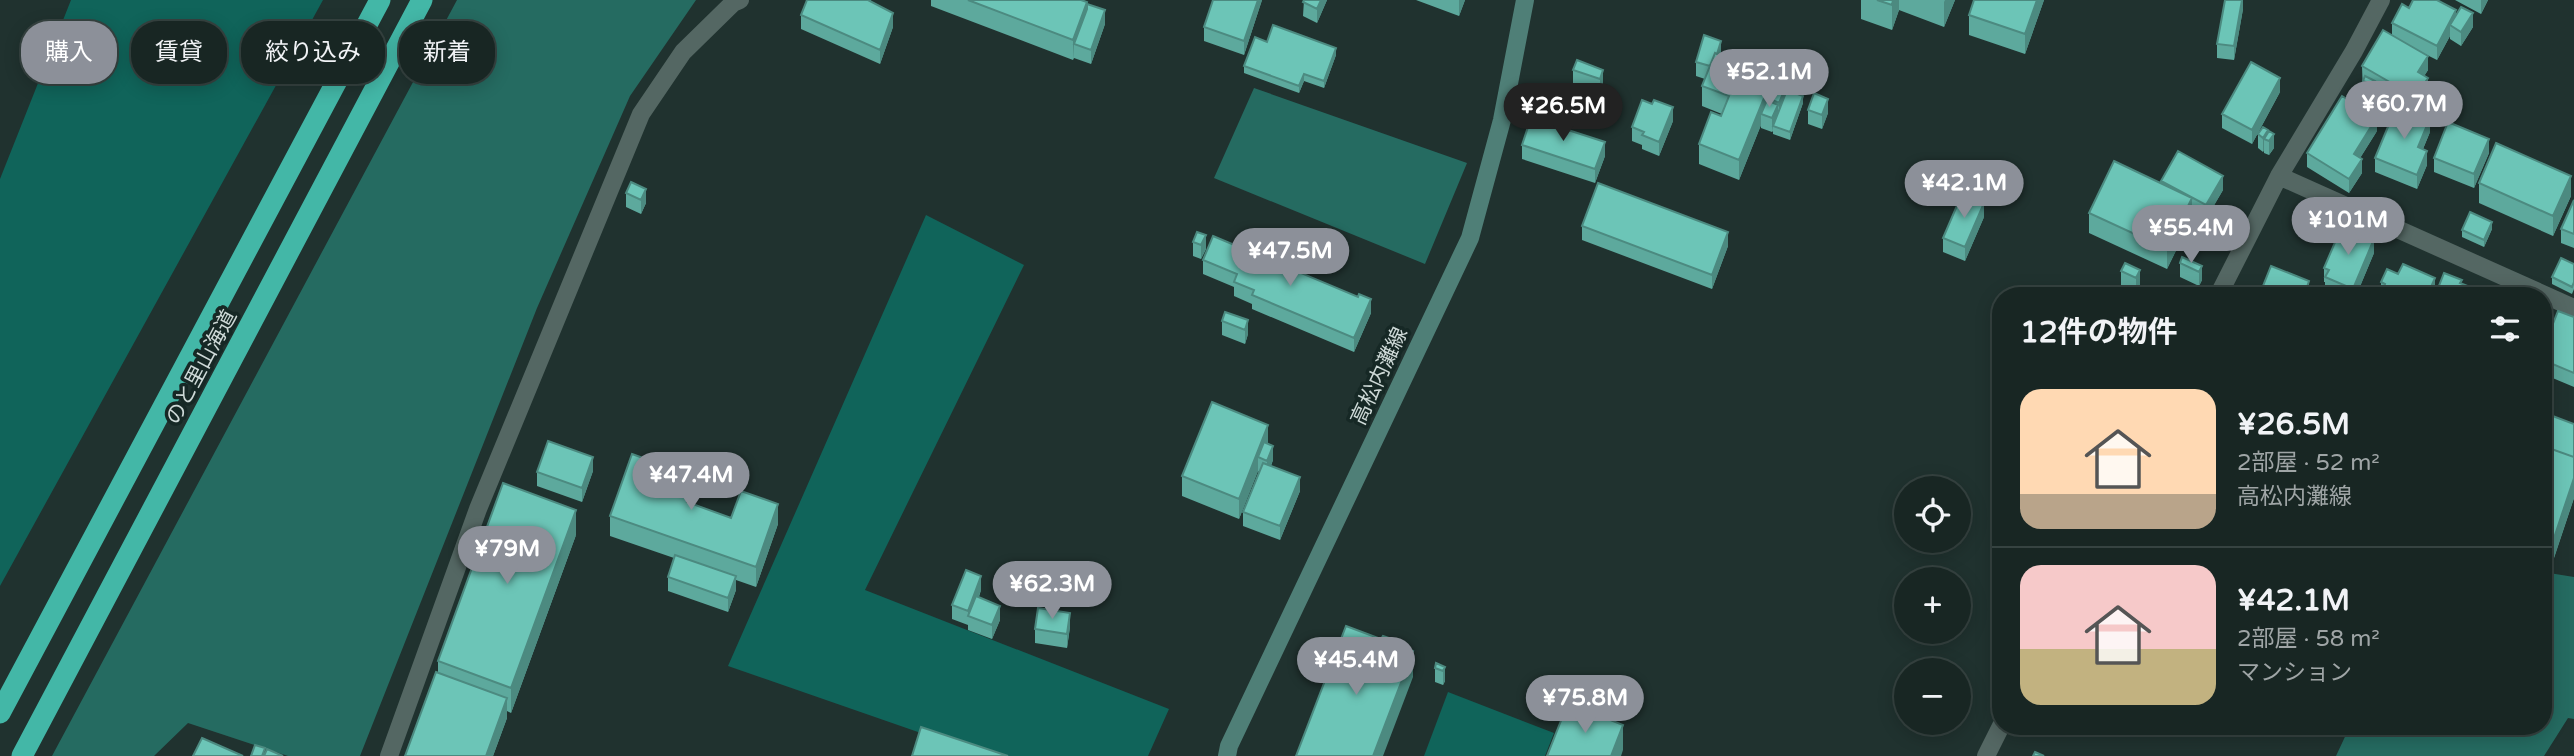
<!DOCTYPE html>
<html lang="ja">
<head>
<meta charset="utf-8">
<style>
	:root { --surface:#182623; --page:#212e2b; --text:#f1f3f6; --muted:#9fa5a6; --line:#364341; --accent:#8c9099 }
	body { margin:0; font-family:"Varela Round","Noto Sans JP",sans-serif; background:var(--page); color:var(--text); height:100vh; display:flex; flex-direction:column; font-size:26px; white-space:nowrap }
	* { box-sizing:border-box; margin:0 }
	p { font-size:23px; color:var(--muted) }
	.icon { flex:none; width:38px; height:38px; fill:none; stroke:currentColor; stroke-width:2; stroke-linecap:round; stroke-linejoin:round }
	.map { position:relative; flex:1; overflow:hidden }
	.details { position:absolute; left:1992px; top:287px; width:560px; height:448px; display:flex; flex-direction:column; background:var(--surface); border-radius:28px; box-shadow:0 4px 18px #0003,0 0 0 2px var(--line) }
	.details>* { flex:none }
	.banner { position:absolute; left:21px; top:21px; width:665px; height:63px; display:flex; gap:14px }
	.controls { position:absolute; left:1894px; top:476px; display:grid; gap:14px }
	.controls a { display:grid; place-items:center; width:77px; height:77px; border-radius:50%; background:var(--surface); box-shadow:0 4px 18px #0003,0 0 0 2px var(--line); font-size:35px }
	.price { position:absolute; translate:-50% -60px; padding:0 16px; border-radius:24px; background:var(--accent); color:#fff; font-size:23px; line-height:46px; filter:drop-shadow(0 2px 4px #0008) }
	.price::after { content:''; position:absolute; left:50%; top:42px; width:21px; height:16px; margin-left:-10px; background:inherit; clip-path:polygon(0 0,100% 0,50% 100%) }
	.price.on { background:#222; color:#fff }
	ul { padding:0; list-style:none }
	li { display:flex; align-items:center; gap:21px; height:175px; padding:0 28px }
	li+li { border-top:2px solid var(--line) }
	li span { display:grid; place-items:center; flex:none; width:196px; height:140px; border-radius:21px; color:#555 }
	li>.icon { margin-inline-start:auto }
	span .icon { width:84px; height:84px; fill:#fffc; stroke-width:1 }
	li b { font-size:30px }
	h2 { display:flex; justify-content:space-between; align-items:center; height:84px; padding:0 28px; font-size:30px }
	.tag { padding:0 24px; border-radius:28px; background:var(--surface); box-shadow:0 4px 18px #0003,0 0 0 2px var(--line); font-size:24px; line-height:63px }
	.tag.on { background:var(--accent); color:#fff }
	.map>svg:first-child { display:block }
</style>
</head>
<body>
<div class="map">
<svg width="2574" height="756" viewBox="0 0 2574 756">
	<rect width="100%" height="100%" fill="#20322f"/>
	<path fill="#10645a" d="M71,0H323L0,586V179Z
		M926,215L1024,265L865,590L1169,709L1148,756H987L728,666Z
		M1448,692L1554,733L1545,756H1424Z"/>
	<path fill="#256b61" d="M457,0H696L630,96L537,308L360,756H288L188,723L154,756H52Z
		M1254,88L1467,163L1425,264L1214,178Z
		M2543,572L2574,577V719L2568,718L2544,756H2336L2350,726H2543Z"/>
	<g fill="none" stroke-linecap="round" stroke-linejoin="round">
		<path stroke="#546763" stroke-width="18" d="M2279,176L2574,308
			M2218,296L2279,176L2354,51L2381,0
			M389,756L478,509L641,114L683,52L733,3L740,0
			M1986,756L2001,726"/>
		<path stroke="#4f7f77" stroke-width="18" d="M1227,756L1229,746L1470,238L1502,120L1525,0"/>
		<path stroke="#43b7a7" stroke-width="21" d="M0,713L380,0
			M22,756L422,0"/>
	</g>
	<path fill="#5da99d" d="M871,0V2L893,27L880,64L801,29V15Z
		M931,0H1081L1087,4L1105,24L1091,64L1074,58L1073,60L931,6Z
		M1213,0H1262L1244,55L1204,41V27Z
		M1304,0H1327L1317,23L1303,16Z
		M1416,0H1465L1459,16Z
		M1861,0H1955L1944,27L1899,10L1892,30L1861,19Z
		M1974,0H2044L2025,54L1969,35V15Z
		M2243,0V9L2234,60L2217,58V44Z
		M2455,0H2488L2481,14Z
		M2409,8L2456,15L2473,27L2461,46L2450,39V36L2437,60L2425,54L2428,70L2424,76L2428,92L2417,109L2408,103L2407,106L2375,88V95L2373,99L2363,95L2362,66L2392,35V23Z
		M1267,42L1336,55L1324,88L1304,81L1299,93L1244,73V66Z
		M1721,56L1773,86L1787,91L1803,103L1790,140L1773,134V131L1772,132L1761,128V125L1739,180L1699,164V144L1722,114L1702,106V86L1705,79L1696,76V62Z
		M1573,70H1603V84L1600,93L1573,84Z
		M2280,92L2252,144L2222,128V114Z
		M1808,110L1828,113L1822,129L1808,124Z
		M1673,121L1659,156L1642,149V145L1632,141V127Z
		M2377,131L2360,158L2362,173L2349,193L2307,167V153Z
		M2430,132L2423,149L2427,165L2417,189L2375,172V158Z
		M2268,133L2274,148L2269,155L2264,153V150L2263,152L2258,148V134Z
		M1522,145L1605,156L1595,183L1522,159Z
		M2489,153L2474,188L2434,172V158Z
		M2161,181L2223,190L2206,219L2192,211V218L2167,269L2089,233V213L2161,183Z
		M631,182L646,203L641,214L626,207V193Z
		M2479,183L2571,196L2553,236L2479,203Z
		M2574,200V248L2561,243V229Z
		M1984,217L1965,261L1943,252V238Z
		M1582,226L1728,246L1712,289L1582,240Z
		M2492,229L2484,247L2462,237V230Z
		M1197,232L1206,249L1201,259L1193,256V242Z
		M2374,253L2356,296H2337L2325,291V282H2324V268Z
		M1203,260L1371,313L1354,352L1252,309V304L1234,296V287L1203,274Z
		M2180,263L2202,266V280L2199,286L2180,277Z
		M2574,264V289L2572,294L2552,284V277Z
		M2140,270V284L2136,292L2121,285V271Z
		M2381,282L2435,292L2381,295Z
		M2574,317V387L2543,374V349Z
		M1248,320V334L1245,344L1222,335V321Z
		M2574,424V498L2552,564L2543,561V435Z
		M1268,444L1273,460L1271,466L1300,491L1280,540L1243,526V512L1259,472L1258,471L1239,519L1182,496V476Z
		M593,471L582,502L537,486V472Z
		M696,497L694,505L731,518L778,524L756,587L736,580V590L728,612L668,591V577L674,558L610,536V516Z
		M576,535L511,713L507,711V718L493,756H405L438,673V661Z
		M981,590L979,597L1000,620L992,639L968,630V624V625L952,619V605Z
		M1070,627L1067,648L1035,643V629Z
		M1445,667V681L1443,685L1435,682V668Z"/>
	<path fill="#4c8a80" d="M1258,0H1262L1244,55V41Z
		M1321,0H1327L1317,23V9Z
		M1459,0H1465L1459,16Z
		M1893,0H1899V10L1892,30V5Z
		M1945,0H1955L1944,27V2Z
		M2037,0H2044L2025,54V34Z
		M2242,0H2243V9L2234,60V46Z
		M2481,0H2488L2481,14Z
		M1087,2V23L1074,44L1073,60V40Z
		M1105,10V24L1091,64V50Z
		M2456,10V24L2450,25V36L2437,60V46Z
		M893,13V27L880,64V50Z
		M2473,13V27L2461,46V32Z
		M1721,41V55L1712,81V67Z
		M1336,48V55L1324,88V81Z
		M2428,56V70L2418,86V72Z
		M1603,70V84L1600,93V79Z
		M1304,74V81L1299,93V86Z
		M1773,76V96L1768,98V109L1761,114V125L1739,180V160Z
		M2280,78V92L2252,144V130Z
		M2428,78V92L2417,109V95Z
		M2375,81V95L2373,99V85Z
		M1787,84V98L1779,117V103Z
		M2408,89V103L2407,106V92Z
		M1803,96V103L1790,140V132Z
		M1828,99V113L1822,129V115Z
		M1778,105V119L1773,126L1772,132V118Z
		M1673,107V121L1659,156V142Z
		M2377,117V131L2354,168V154Z
		M2430,118V132L2418,161V147Z
		M2268,130V141L2264,139V150L2263,152V138Z
		M2274,134V148L2269,155V141Z
		M2489,139V153L2474,188V174Z
		M1605,142V156L1595,183V169Z
		M2427,151V165L2417,189V175Z
		M2362,159V173L2349,193V179Z
		M2223,176V190L2206,219V205Z
		M2571,176V196L2553,236V216Z
		M646,189V203L641,214V200Z
		M2192,198V218L2167,269V249Z
		M1984,203V217L1965,261V247Z
		M2492,222V229L2484,247V240Z
		M1728,232V246L1712,289V275Z
		M1206,235V249L1201,259V245Z
		M2374,239V253L2356,296H2353V289Z
		M2202,266V280L2199,286V272Z
		M2140,270V284L2136,292V278Z
		M2435,278V292L2433,296H2427Z
		M2309,281V296H2304Z
		M1371,299V313L1354,352V338Z
		M1248,320V334L1245,344V330Z
		M1268,425V445L1258,457V471L1239,519V499Z
		M1273,446V460L1267,475V461Z
		M593,457V471L582,502V488Z
		M696,477V497L687,522V502Z
		M1300,477V491L1280,540V526Z
		M2574,478V498L2552,564V544Z
		M778,504V524L756,587V567Z
		M576,510V535L511,713V688Z
		M736,576V590L728,612V598Z
		M981,576V590L971,617L968,616V625V611Z
		M1000,606V620L992,639V625Z
		M1070,613V627L1067,648V634Z
		M1413,651V677L1383,756H1373Z
		M1445,667V681L1443,685V671Z
		M507,698V718L493,756H486Z
		M1623,725V750L1621,756H1611Z"/>
	<path fill="#6cc5b7" stroke="#4c8a80" stroke-width="2" d="M807,0H868L893,13L880,50L801,15Z
		M968,0H1081L1087,2L1073,40Z
		M1213,0H1258L1244,41L1204,27Z
		M1304,0H1321L1317,9L1303,2Z
		M1877,0H1893L1892,5Z
		M1974,0H2037L2025,34L1969,15Z
		M2225,0H2242L2234,46L2217,44Z
		M2413,0H2437L2456,10L2437,46L2392,23L2402,4L2409,8Z
		M1087,4L1105,10L1091,50L1074,44L1087,9Z
		M2461,7L2473,13L2461,32L2450,25Z
		M1273,25L1336,48L1324,81L1304,74L1299,86L1244,66L1255,37L1267,42Z
		M2383,30L2428,56L2418,72L2428,78L2417,95L2408,89L2407,92L2362,66Z
		M1704,35L1721,41L1717,54L1715,53L1710,66L1696,62Z
		M1715,53L1773,76L1739,160L1699,144L1711,112L1721,116L1729,96L1702,86Z
		M1577,60L1603,70L1600,79L1573,70Z
		M2251,62L2280,78L2252,130L2222,114Z
		M2365,76L2375,81L2373,85L2363,81Z
		M1776,79L1787,84L1779,103L1768,98Z
		M1787,90L1803,96L1790,132L1773,126Z
		M1814,93L1828,99L1822,115L1808,110Z
		M2342,96L2377,117L2354,154L2362,159L2349,179L2307,153Z
		M1642,100L1652,104L1654,100L1673,107L1659,142L1642,135L1644,132L1632,127Z
		M1767,100L1778,105L1772,118L1761,114Z
		M2397,105L2430,118L2418,147L2427,151L2417,175L2375,158Z
		M1531,118L1605,142L1595,169L1522,145Z
		M2448,122L2489,139L2474,174L2434,158Z
		M2263,127L2268,130L2263,138L2258,134Z
		M2269,131L2274,134L2269,141L2264,139Z
		M2496,143L2571,176L2553,216L2479,183Z
		M2178,151L2223,176L2206,205L2161,181Z
		M2114,161L2192,198L2167,249L2089,213Z
		M631,182L646,189L641,200L626,193Z
		M1598,183L1728,232L1712,275L1582,226Z
		M1962,194L1984,203L1965,247L1943,238Z
		M2574,200V234L2561,229Z
		M2470,212L2492,222L2484,240L2462,230Z
		M2342,226L2374,239L2353,289L2325,277L2329,270L2324,268Z
		M1197,232L1206,235L1201,245L1193,242Z
		M1213,236L1358,297L1359,294L1371,299L1354,338L1252,295L1254,290L1234,282L1237,274L1203,260Z
		M2182,257L2202,266L2199,272L2180,263Z
		M2561,258L2574,264V282L2572,287L2552,277Z
		M2125,263L2140,270L2136,278L2121,271Z
		M2403,264L2435,278L2427,296H2380L2385,284L2381,282L2387,269L2398,274Z
		M2271,266L2309,281L2304,296H2259Z
		M2444,273L2462,280L2460,283L2492,296H2435Z
		M2363,288L2373,292L2371,296H2360Z
		M2558,311L2574,317V373L2543,360V349Z
		M1225,312L1248,320L1245,330L1222,321Z
		M1212,402L1268,425L1239,499L1182,476Z
		M2550,415L2574,424V457L2543,446V435Z
		M548,441L593,457L582,488L537,472Z
		M1264,442L1273,446L1267,461L1258,457Z
		M2543,446L2574,457V478L2552,544L2543,541Z
		M632,454L696,477L687,502L731,518L741,491L778,504L756,567L610,516Z
		M1263,463L1300,477L1280,526L1243,512Z
		M503,483L576,510L511,688L438,661Z
		M675,555L736,576L728,598L668,577Z
		M966,570L981,576L968,611L952,605Z
		M976,596L1000,606L992,625L968,616Z
		M1038,608L1070,613L1067,634L1035,629Z
		M1346,626L1413,651L1373,756H1296Z
		M1383,636L1392,639L1390,643L1381,639Z
		M1436,663L1445,667L1443,671L1435,668Z
		M436,672L507,698L486,756H405Z
		M1568,703L1623,725L1611,756H1547Z
		M921,727L1008,756H912Z
		M202,738L243,756H193Z
		M255,745L265,748L262,756H251Z
		M267,749L283,756H264Z
		M2035,752L2044,756H2033Z"/>
	<g text-anchor="middle" stroke-width="7" stroke-linejoin="round" paint-order="stroke">
		<g font-size="21" fill="#ced9d7" stroke="#162825">
			<text transform="translate(201 367) rotate(-62)" y="7">のと里山海道</text>
			<text transform="translate(1379 376) rotate(-65)" y="7">高松内灘線</text>
		</g>
	</g>
</svg>
<div class="controls">
<a><svg class="icon" aria-label="locate" viewBox="0 0 24 24"><circle cx="12" cy="12" r="6"/><path d="M12 2v4M12 18v4M2 12h4M18 12h4"/></svg></a>
<a>+</a>
<a>−</a>
</div>
<b class="price" style="left:1769px;top:109px">¥52.1M</b>
<b class="price" style="left:2404px;top:141px">¥60.7M</b>
<b class="price on" style="left:1563px;top:143px">¥26.5M</b>
<b class="price" style="left:1964px;top:220px">¥42.1M</b>
<b class="price" style="left:2348px;top:257px">¥101M</b>
<b class="price" style="left:2191px;top:265px">¥55.4M</b>
<b class="price" style="left:1290px;top:288px">¥47.5M</b>
<b class="price" style="left:691px;top:512px">¥47.4M</b>
<b class="price" style="left:507px;top:586px">¥79M</b>
<b class="price" style="left:1052px;top:621px">¥62.3M</b>
<b class="price" style="left:1356px;top:697px">¥45.4M</b>
<b class="price" style="left:1585px;top:735px">¥75.8M</b>
<div class="banner">
<a class="tag on">購入</a>
<a class="tag">賃貸</a>
<a class="tag">絞り込み</a>
<a class="tag">新着</a>
</div>
<section class="details">
<h2>12件の物件<svg class="icon" aria-label="filters" viewBox="0 0 24 24"><path d="M4 7h16M4 17h16"/><circle cx="9" cy="7" r="2"/><circle cx="15" cy="17" r="2"/></svg></h2>
<ul>
<li><span style="background:linear-gradient(#ffd9b3 75%,#b9a48a 0)"><svg class="icon" aria-label="home" viewBox="0 0 24 24"><path d="M3 11l9-7 9 7M6 9v11h12V9"/></svg></span><div><b>¥26.5M</b><p>2部屋 · 52 m²</p><p>高松内灘線</p></div></li>
<li><span style="background:linear-gradient(#f6c9c9 60%,#c2b280 0)"><svg class="icon" aria-label="home" viewBox="0 0 24 24"><path d="M3 11l9-7 9 7M6 9v11h12V9"/></svg></span><div><b>¥42.1M</b><p>2部屋 · 58 m²</p><p>マンション</p></div></li>
</ul>
</section>
</div>
</body>
</html>
